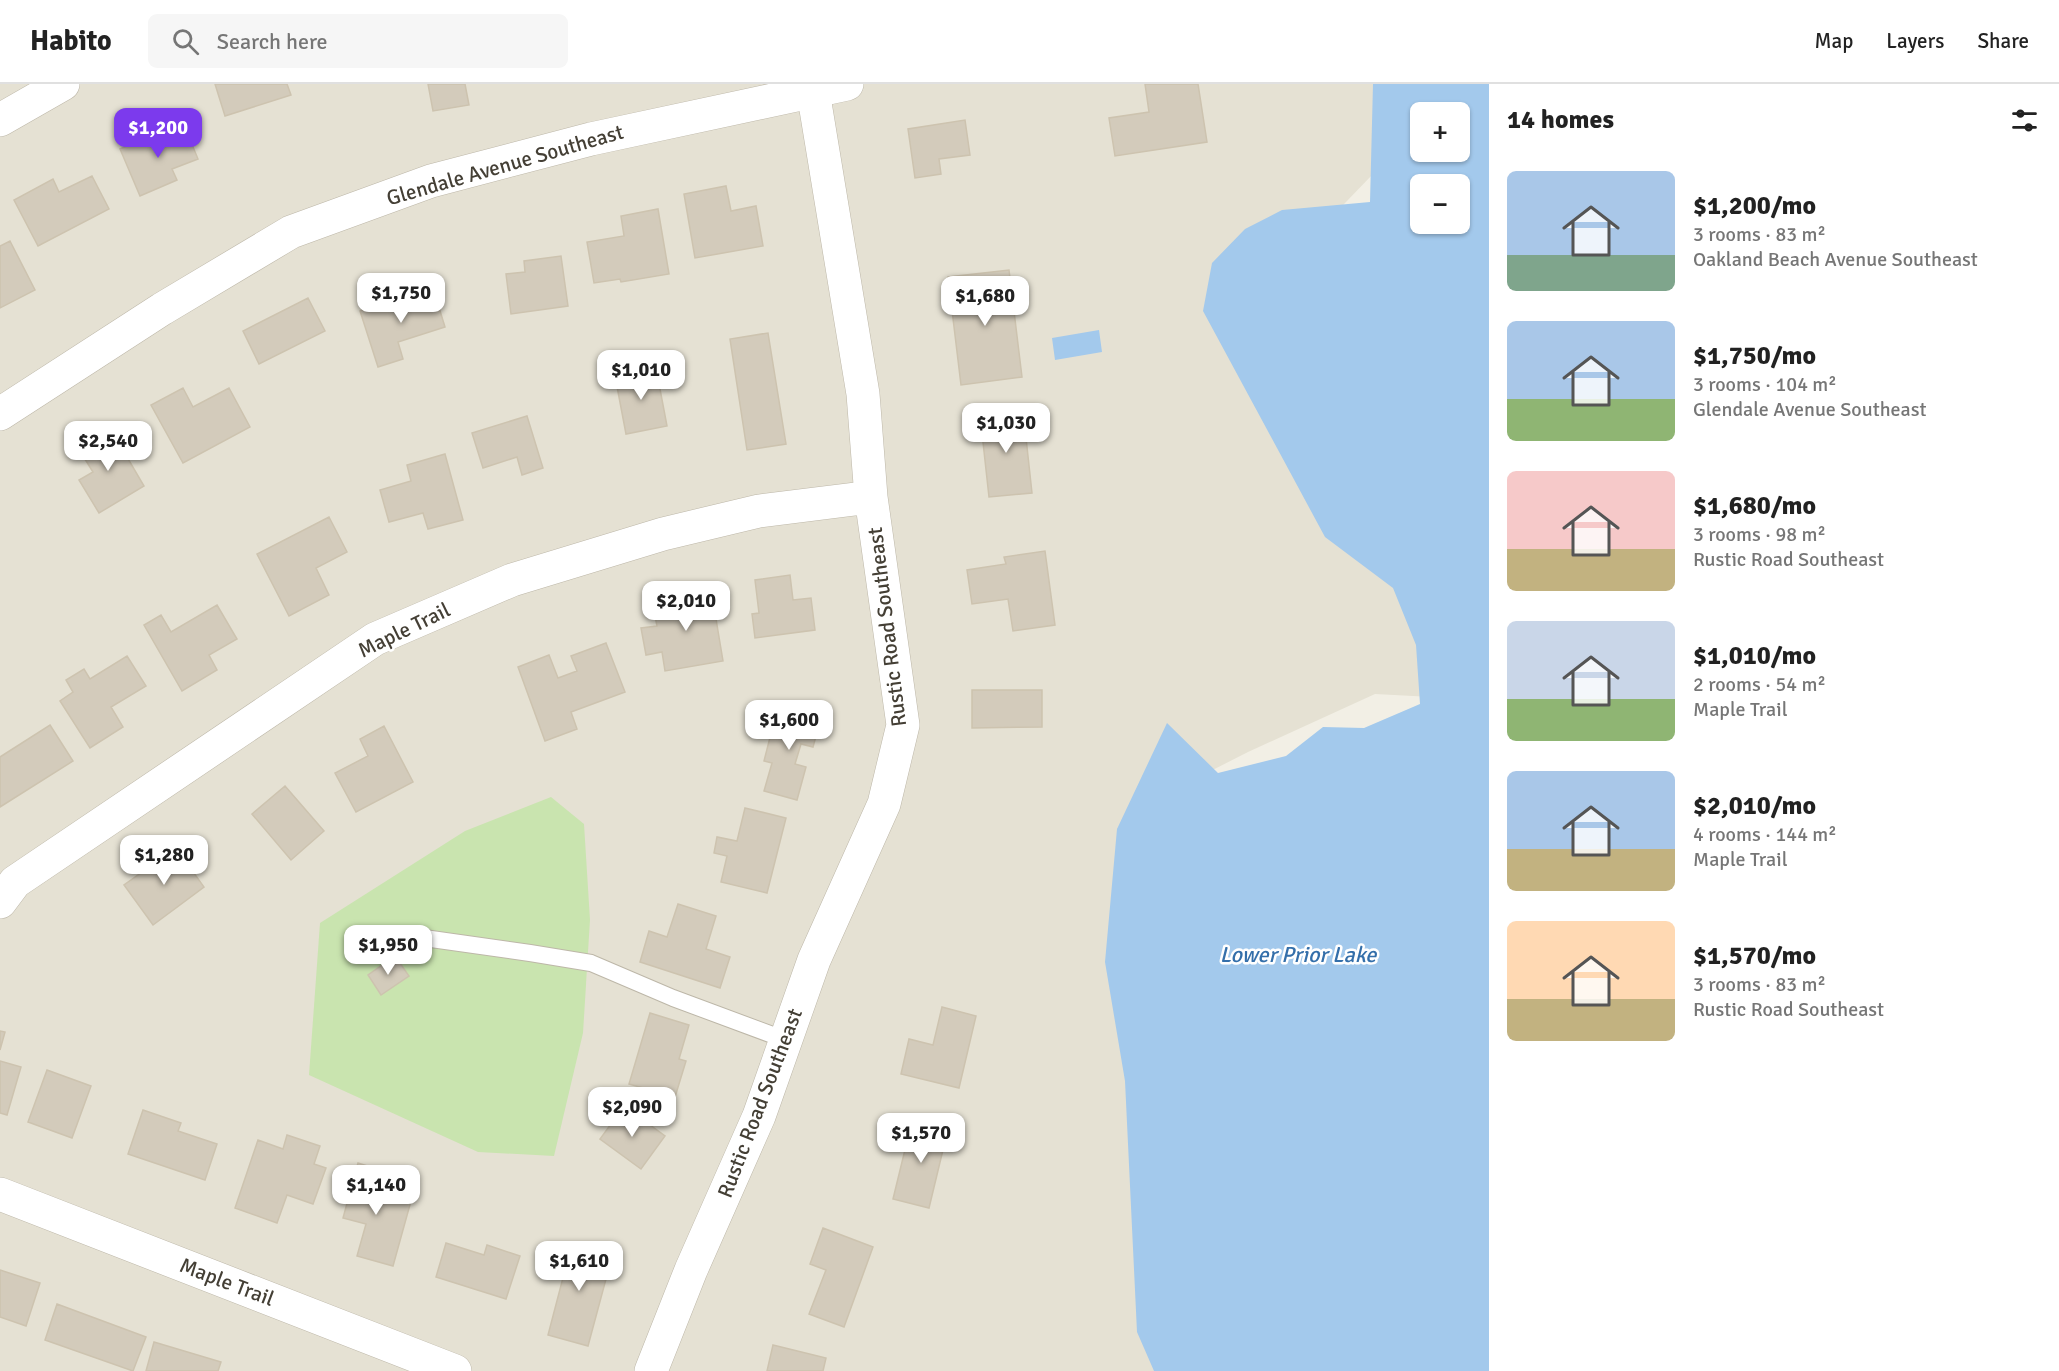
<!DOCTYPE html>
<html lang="en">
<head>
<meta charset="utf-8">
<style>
	:root { --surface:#fff; --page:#f6f6f6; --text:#222; --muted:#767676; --line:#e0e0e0; --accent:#7c3aed }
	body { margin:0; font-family:Signika,sans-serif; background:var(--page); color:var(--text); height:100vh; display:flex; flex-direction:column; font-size:22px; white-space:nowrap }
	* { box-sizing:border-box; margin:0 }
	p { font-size:20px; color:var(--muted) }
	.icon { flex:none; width:33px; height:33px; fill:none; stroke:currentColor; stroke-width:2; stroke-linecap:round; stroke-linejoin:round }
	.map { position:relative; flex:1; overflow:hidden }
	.side { display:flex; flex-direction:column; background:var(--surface); width:570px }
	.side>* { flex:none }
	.controls { position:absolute; left:1410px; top:18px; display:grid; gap:12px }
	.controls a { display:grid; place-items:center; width:60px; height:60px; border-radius:9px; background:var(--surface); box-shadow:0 2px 4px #0004; font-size:30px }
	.price { position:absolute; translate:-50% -51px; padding:0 14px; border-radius:12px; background:#fff; color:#222; font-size:20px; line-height:39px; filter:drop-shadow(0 2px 3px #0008) }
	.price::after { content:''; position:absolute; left:50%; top:36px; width:18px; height:14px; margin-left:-9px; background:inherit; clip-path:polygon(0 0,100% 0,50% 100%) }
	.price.active { background:var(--accent); color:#fff }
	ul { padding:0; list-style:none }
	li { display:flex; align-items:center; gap:18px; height:150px; padding:0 18px }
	li span { display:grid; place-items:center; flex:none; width:168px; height:120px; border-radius:9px; color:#555 }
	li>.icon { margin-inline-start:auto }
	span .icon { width:72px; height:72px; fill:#fffc; stroke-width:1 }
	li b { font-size:26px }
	h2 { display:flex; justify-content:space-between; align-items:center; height:72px; padding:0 18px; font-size:26px }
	header { display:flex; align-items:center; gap:36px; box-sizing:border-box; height:84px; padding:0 30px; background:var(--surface); border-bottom:2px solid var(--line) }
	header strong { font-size:28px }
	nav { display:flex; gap:33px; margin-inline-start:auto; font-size:21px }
	.search { width:420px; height:54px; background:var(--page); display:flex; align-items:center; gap:15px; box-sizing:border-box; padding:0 21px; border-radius:9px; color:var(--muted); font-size:22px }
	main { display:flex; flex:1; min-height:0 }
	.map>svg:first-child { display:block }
</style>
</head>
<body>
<header>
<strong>Habito</strong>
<div class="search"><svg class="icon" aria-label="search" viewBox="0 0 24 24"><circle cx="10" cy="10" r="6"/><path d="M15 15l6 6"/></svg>Search here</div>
<nav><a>Map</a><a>Layers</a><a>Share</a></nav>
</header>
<main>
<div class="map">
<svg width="1489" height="1287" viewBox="0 0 1489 1287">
	<rect width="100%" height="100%" fill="#f2efe5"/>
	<path fill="#e5e1d3" d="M0,0H1393L1373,90L1318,147L1489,616L1375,610L1248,668L1132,727L1178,1287H0Z"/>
	<path fill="#c9e4af" d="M551,713L584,740L590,836L583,949L554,1072L478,1068L309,991L320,839L465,747Z"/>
	<path fill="#a3c9ec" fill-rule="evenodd" d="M1373,0H1489V1287H1154L1137,1248L1125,997L1105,878L1117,745L1167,639L1218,689L1286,672L1323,643L1364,644L1420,620L1416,561L1393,504L1325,453L1203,227L1212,179L1245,145L1282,126L1370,118ZM1420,28H1460V68H1420ZM1420,100H1460V140H1420Z
		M1099,246L1102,268L1055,276L1052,254Z"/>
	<path fill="#d3cbbb" stroke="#cdc3af" stroke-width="1.5" d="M215,0H287L291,11L225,32Z
		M428,0H465L469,21L433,27Z
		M1145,0H1198L1207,58L1115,72L1109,34L1149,28Z
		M965,36L970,71L939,75L941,90L915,94L908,45Z
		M184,41L198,75L172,85L177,96L140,112L120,65L155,50L156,53Z
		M92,92L109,125L38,162L14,116L53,95L59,108Z
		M726,102L731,127L756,122L763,162L695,174L684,110Z
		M658,125L669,190L621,198L620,195L594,199L587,158L624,152L621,132Z
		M10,157L35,206L0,224V162Z
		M561,172L568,222L511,230L506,190L525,188L524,177Z
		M1009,186L1022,293L961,301L948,193Z
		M433,204L445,243L398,258L403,275L378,283L360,227Z
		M308,214L325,247L259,280L243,247Z
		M768,249L786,360L747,366L730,255Z
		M656,284L667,342L626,350L615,292Z
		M183,304L193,323L229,304L250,343L183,379L151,321Z
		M1023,326L1032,409L989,413L980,331Z
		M527,332L543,384L522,391L517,373L483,384L472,349Z
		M110,344L144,402L99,429L79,396L93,388L78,364Z
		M445,370L463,436L428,445L423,429L389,438L380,406L411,397L407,381Z
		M329,433L347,468L316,484L329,511L289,532L257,470Z
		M1045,467L1055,541L1013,547L1008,515L972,520L967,486L1006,480L1004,473Z
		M790,491L793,516L811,514L815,546L755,554L752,530L759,529L755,496Z
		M711,505L723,577L665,587L662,568L646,571L641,544L657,542L655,532L672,529L669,512Z
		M217,521L237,555L209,571L217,586L182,607L144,541L161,531L171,548Z
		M606,559L625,608L571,628L577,645L545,657L518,583L549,571L558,594L577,587L571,572Z
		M127,572L146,602L111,623L123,643L90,664L60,617L73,608L66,596L84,585L90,595Z
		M972,606H1042V643L972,644Z
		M778,622L821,634L813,663L801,660L795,680L806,683L797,716L764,707L772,679L764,677Z
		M50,641L73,677L0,723V673Z
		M384,642L413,698L356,728L335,689L368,672L360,655Z
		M285,702L324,747L291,776L252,730Z
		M745,724L786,734L767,809L721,798L727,772L714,769L717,753L737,757Z
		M176,764L204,803L153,841L124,801Z
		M678,820L716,832L706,865L730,873L720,904L640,878L649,847L667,853Z
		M395,872L409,892L381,911L368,891Z
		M942,923L976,932L959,1004L901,990L909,955L933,961Z
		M650,929L689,941L679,975L686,977L675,1013L629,1000Z
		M0,947L5,948L0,966Z
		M0,977L21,983L7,1031L0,1029Z
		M47,986L91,1002L72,1054L28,1038Z
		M624,1022L665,1052L641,1085L600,1055Z
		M143,1026L181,1039L178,1047L217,1060L205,1096L128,1070Z
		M912,1037L948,1045L929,1124L893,1115Z
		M287,1051L320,1062L314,1080L326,1084L313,1120L287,1111L277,1139L235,1124L258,1056L283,1065Z
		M358,1079L383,1087L377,1107L411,1117L393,1182L357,1172L366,1140L343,1134Z
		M823,1144L873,1163L844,1243L809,1230L826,1186L810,1180Z
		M446,1159L484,1171L487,1161L520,1172L506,1215L436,1193Z
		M580,1160L613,1169L588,1262L548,1251L564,1190L550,1186L556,1164L577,1170Z
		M0,1186L40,1199L26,1242L0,1233Z
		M57,1220L146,1253L133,1287L45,1256Z
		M154,1258L221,1278L218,1287H146Z
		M773,1261L826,1274L823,1287H767Z"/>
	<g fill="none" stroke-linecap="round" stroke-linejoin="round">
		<defs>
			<path id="service" d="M410,852L530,869L591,879L673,914L786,956"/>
			<path id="minor" d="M0,36L63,0
				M0,330L162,225L291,148L431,97L591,55L847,0
				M0,818L15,798L375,555L512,496L663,450L759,427L871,413
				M0,1110L455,1287
				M651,1287L691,1186L759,1032L814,876L884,720L903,641L871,413L863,310L813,7"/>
		</defs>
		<use href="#service" stroke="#bdb7a8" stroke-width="18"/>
		<use href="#minor" stroke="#bdb7a8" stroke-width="34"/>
		<use href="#service" stroke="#fff" stroke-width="16"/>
		<use href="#minor" stroke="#fff" stroke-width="33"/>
	</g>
	<g text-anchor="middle" stroke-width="5" stroke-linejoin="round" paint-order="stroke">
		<g font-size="21" fill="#443f35" stroke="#fff">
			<text transform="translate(505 81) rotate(-16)" y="7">Glendale Avenue Southeast</text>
			<text transform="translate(887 543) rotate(-97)" y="7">Rustic Road Southeast</text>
			<text transform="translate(404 546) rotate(-26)" y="7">Maple Trail</text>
			<text transform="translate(760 1019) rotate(-69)" y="7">Rustic Road Southeast</text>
			<text transform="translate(227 1198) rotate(21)" y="7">Maple Trail</text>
		</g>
		<g font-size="22" font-style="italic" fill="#346faa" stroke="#fff">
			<text x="1298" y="878">Lower Prior Lake</text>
		</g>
	</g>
</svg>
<div class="controls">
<a>+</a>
<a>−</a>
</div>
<b class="price active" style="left:158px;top:75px">$1,200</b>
<b class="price" style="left:401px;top:240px">$1,750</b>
<b class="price" style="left:985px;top:243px">$1,680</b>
<b class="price" style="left:641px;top:317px">$1,010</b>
<b class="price" style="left:1006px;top:370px">$1,030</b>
<b class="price" style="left:108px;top:388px">$2,540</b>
<b class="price" style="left:686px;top:548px">$2,010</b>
<b class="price" style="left:789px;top:667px">$1,600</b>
<b class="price" style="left:164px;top:802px">$1,280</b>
<b class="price" style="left:388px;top:892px">$1,950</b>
<b class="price" style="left:632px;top:1054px">$2,090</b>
<b class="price" style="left:921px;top:1080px">$1,570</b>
<b class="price" style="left:376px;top:1132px">$1,140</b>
<b class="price" style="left:579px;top:1208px">$1,610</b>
</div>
<section class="side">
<h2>14 homes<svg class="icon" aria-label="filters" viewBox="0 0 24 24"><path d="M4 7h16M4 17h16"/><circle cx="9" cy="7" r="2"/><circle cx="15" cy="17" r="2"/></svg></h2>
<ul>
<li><span style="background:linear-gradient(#a9c7e8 70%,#7fa58c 0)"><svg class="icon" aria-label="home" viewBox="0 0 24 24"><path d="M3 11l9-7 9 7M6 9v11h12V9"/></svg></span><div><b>$1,200/mo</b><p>3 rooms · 83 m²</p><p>Oakland Beach Avenue Southeast</p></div></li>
<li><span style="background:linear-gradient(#a9c7e8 65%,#8fb573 0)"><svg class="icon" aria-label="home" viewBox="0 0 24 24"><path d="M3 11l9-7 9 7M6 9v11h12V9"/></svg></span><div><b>$1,750/mo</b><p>3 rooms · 104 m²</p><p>Glendale Avenue Southeast</p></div></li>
<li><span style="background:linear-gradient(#f6c9c9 65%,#c2b280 0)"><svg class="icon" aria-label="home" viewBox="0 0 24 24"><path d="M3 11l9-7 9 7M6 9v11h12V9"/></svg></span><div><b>$1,680/mo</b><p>3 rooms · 98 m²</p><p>Rustic Road Southeast</p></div></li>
<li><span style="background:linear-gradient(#c9d6e8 65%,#8fb573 0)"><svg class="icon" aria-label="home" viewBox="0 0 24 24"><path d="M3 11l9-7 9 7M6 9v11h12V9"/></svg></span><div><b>$1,010/mo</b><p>2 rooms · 54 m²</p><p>Maple Trail</p></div></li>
<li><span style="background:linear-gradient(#a9c7e8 65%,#c2b280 0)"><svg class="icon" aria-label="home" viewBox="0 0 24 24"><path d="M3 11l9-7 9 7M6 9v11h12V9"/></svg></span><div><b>$2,010/mo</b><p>4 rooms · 144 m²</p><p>Maple Trail</p></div></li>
<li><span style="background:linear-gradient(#ffd9b3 65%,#c2b280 0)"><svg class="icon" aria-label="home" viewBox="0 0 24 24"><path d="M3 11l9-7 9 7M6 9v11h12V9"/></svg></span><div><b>$1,570/mo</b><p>3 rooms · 83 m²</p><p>Rustic Road Southeast</p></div></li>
</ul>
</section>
</main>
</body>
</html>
